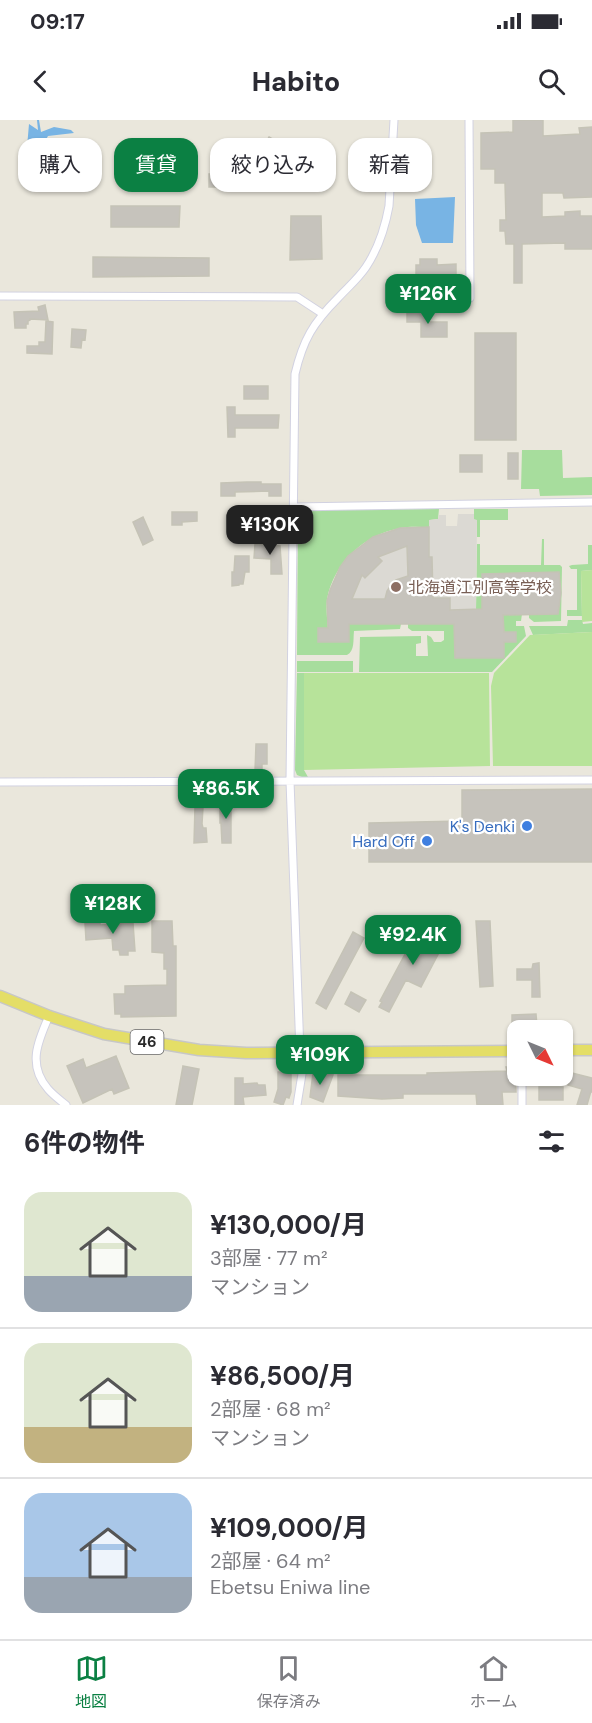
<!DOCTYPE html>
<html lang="ja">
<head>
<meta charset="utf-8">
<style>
	:root { --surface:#fff; --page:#f7f7f7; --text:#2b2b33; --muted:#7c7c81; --line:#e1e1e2; --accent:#0b8043 }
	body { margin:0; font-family:"DM Sans","Noto Sans JP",sans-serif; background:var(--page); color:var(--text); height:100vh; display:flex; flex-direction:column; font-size:22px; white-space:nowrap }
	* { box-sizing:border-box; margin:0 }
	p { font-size:20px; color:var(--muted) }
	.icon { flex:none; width:33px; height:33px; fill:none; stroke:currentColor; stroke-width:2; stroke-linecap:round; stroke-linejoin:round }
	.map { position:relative; height:985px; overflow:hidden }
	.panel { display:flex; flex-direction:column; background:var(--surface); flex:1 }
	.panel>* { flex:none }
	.banner { position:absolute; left:18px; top:18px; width:556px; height:54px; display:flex; gap:12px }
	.needle { width:39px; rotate:133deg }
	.tools { position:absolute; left:507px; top:900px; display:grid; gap:12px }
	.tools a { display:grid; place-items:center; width:66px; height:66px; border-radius:12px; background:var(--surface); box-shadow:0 2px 4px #0004; font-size:30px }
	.price { position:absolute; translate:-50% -51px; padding:0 14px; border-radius:12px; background:var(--accent); color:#fff; font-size:20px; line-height:39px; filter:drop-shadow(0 2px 3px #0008) }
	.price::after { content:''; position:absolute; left:50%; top:36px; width:18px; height:14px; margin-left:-9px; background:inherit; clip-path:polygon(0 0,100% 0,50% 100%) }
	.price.selected { background:#222; color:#fff }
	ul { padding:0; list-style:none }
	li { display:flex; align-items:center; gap:18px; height:150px; padding:0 24px }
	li+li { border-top:2px solid var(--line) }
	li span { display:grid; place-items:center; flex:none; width:168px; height:120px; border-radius:18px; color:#555 }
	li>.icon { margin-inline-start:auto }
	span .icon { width:72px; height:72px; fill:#fffc; stroke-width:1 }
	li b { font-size:26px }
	h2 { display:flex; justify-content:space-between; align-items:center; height:72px; padding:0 24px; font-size:26px }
	.chip { padding:0 21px; border-radius:18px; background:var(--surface); box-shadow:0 2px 4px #0004; font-size:21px; line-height:54px }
	.chip.selected { background:var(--accent); color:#fff }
	.status { display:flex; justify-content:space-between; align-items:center; height:42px; padding:0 30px; background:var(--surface); direction:ltr }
	.status svg { height:16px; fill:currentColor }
	header { display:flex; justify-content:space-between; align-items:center; height:78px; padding:0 24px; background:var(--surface); font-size:27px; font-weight:800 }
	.tab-bar { display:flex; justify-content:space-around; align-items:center; height:84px; border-top:2px solid var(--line); background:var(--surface); font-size:16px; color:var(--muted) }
	.tab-bar a { display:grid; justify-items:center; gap:3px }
	.tab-bar .selected { color:var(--accent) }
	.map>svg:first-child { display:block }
</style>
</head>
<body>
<div class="status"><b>09:17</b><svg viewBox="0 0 49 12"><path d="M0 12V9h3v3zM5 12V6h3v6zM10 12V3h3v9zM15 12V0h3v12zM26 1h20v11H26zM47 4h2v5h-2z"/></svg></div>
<header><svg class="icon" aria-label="back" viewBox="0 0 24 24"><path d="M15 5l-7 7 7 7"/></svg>Habito<svg class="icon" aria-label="search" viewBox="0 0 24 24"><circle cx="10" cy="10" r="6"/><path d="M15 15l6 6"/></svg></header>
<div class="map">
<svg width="592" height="985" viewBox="0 0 592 985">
	<rect width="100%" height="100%" fill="#eae7dc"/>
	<path fill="#a7dd9d" d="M522,330H562L563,358L592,357V375L540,376L539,369H521Z
		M439,389L438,399L430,400L429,407C420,407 410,406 401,408C364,414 334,443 327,479C326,488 327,499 328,508H318V522H349V504H401L400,509L354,511C353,520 355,531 347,535H297L298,393L302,390Z
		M474,389H508V400H480V417H477V400H474Z
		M542,419H544V445H560L562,447L561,501L534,502L529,498V494H558L561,473L558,452L482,454V489L476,490L477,424H480V445H541Z
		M588,425H592V450L581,451L582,496H567V490H577V449H571L569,446L572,445L588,444Z
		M522,494L521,501H516V506H524L526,516L492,552H359L360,517L421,516V523L416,524V536H428L427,515L431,517L434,522H441L444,520V511H412L408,508V504L454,502L455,538H504V504L481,495Z
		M568,500H582L583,504L592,503V512L533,515L529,506H567Z
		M297,541H353V552H297Z
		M297,553H304V650L308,657H302L297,655L295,650Z"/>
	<path fill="#b7e39a" d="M592,450V501L582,502L581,451Z
		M592,512V646H493L491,566L494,553L530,515Z
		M304,553H489L490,646L304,650Z"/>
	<path fill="#dbd9d3" d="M458,394H474V399L477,400L476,490H450L417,479L433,472L432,438L417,437L429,426V400L438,399L439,395H446V406H457Z
		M407,427L408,456L396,460L391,465L387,471L386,479H354L353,492L350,478H353L361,457L359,455L361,454L366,458L382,441L377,436Z"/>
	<path fill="#78b4e4" d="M37,0H39L41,12L54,7L71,10L74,13L48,16L43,25L36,30L27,27L29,4L38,10Z
		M455,77L453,123H422L416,105L415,79Z"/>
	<path fill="#c6c3bc" stroke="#c5c3b6" stroke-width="1.5" fill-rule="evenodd" d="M513,0H543V16L580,14L579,8L592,7V77L564,78L563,73H542V97L565,96V92L580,91V96H592V129H565V123L522,124V163H514V124H506L505,111H500V100H506L505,63H495V49H481V13L513,12Z
		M269,17L288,28L271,55L258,48L265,35L261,32Z
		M209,54H232V67H209Z
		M111,86H180L179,107H111Z
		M291,96H321L322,139L290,140Z
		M93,137L209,138V156L93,157Z
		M420,139H437V145L456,144V158H446V170H439V161H416V145H420Z
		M45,185L48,200L30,199V200L28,201V204H26V208H15L14,192L39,191L38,187Z
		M407,190H426V202H447V217H421V202H407Z
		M46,201L53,202L52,234L27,233V226H39V222H45Z
		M72,209L86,210L85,220L82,219L81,228L71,227Z
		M475,213H516V320H475Z
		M244,266H268V279H244Z
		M227,287H235V295H279L278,308H235V317H228Z
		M508,333H518V359H508Z
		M460,335H482V352H460Z
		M247,362H261V364H281V376H269V371L235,372V376H221V363Z
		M172,392H197V401L182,402V405H172Z
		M143,397L153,420L143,425L133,402Z
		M429,407V437H432L433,478H450V490L482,489V454L559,452L561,473L558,494L503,495L504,512H516V522H504V538H455L454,504H349V522H318V508H328L327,481L330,470L340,447L348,436L373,417L400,408ZM407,426L408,456L396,460L391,465L387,471L385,479H352L362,455L365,458L382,441L378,437Z
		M255,424L280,426L282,454H271V439L254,438Z
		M235,436H249V452H245L243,464H239V465L232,466V452H234Z
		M256,624H267V644H262V651H255Z
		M592,669V742H369V703L462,701V670Z
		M220,679H231V723H222L221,703H220Z
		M195,687H203L202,704L203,708H206L207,722L194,723Z
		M100,801V805L133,803L135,831H128V835H120L119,830H113L112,818L86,820L85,803Z
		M152,801H172L173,826H176V896L121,897V894H115L114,874H125V866L167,865V849H164V833L152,832Z
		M476,801H490L493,866L480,867Z
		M419,808L444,823L421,867L406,860L389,892L379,887L382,882L380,881Z
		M353,812L364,818L326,889L316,883Z
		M539,843L540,877H532V860H517V849H532L533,844Z
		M351,872L366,880L359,892L345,884Z
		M536,894L537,906L512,907V895Z
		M116,936L129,968L114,974L112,969L83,983L67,946L83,939L86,948Z
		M183,946L199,949L192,985H176Z
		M506,947H513V952H515L516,972H502L503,985H477L476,974H403V978L382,979L338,976V955H427V953L507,951Z
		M278,952H291V972L289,978L286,977L283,985L274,982L278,969Z
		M313,953L333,955L323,982L310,977Z
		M572,953L592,958V972L591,971L587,985H577L582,969L568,965Z
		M235,958H243V964L257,963L258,965H265L266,975L243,977L244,985H235Z
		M539,967H563V980H539Z"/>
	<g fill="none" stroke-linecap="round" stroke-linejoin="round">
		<defs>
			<path id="minor" d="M469,0L470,178
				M0,176L297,177L323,194
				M294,387L592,382
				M0,662L592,660
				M49,896C38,921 27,945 48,969C53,975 60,980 66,985
				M522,956V985
				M297,985L302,954L300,932L290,661L295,254C303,220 313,203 338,178C347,168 358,159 366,147C378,129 385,108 389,86L394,0"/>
			<path id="primary" d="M0,876L49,896L104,914L199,930L246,933L518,931
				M562,930H592"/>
		</defs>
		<use href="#minor" stroke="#d2d2e1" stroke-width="9"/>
		<use href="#primary" stroke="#c7c7c7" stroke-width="13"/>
		<use href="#minor" stroke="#fff" stroke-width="7"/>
		<use href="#primary" stroke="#e4de67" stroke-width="10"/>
	</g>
	<circle fill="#8d6e63" stroke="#fff" stroke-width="2" cx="396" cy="467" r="6"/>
	<g fill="#3f7fe0" stroke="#fff" stroke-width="2">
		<circle cx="527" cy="706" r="6"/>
		<circle cx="427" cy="721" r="6"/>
	</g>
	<g text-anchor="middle" stroke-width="4.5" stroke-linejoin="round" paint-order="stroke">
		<rect fill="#fff" stroke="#696969" stroke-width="1.5" x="130.5" y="910" width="33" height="24" rx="4.5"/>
		<g font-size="15" font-weight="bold" fill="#292929">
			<text x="147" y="927">46</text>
		</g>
		<g font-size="16" fill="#785e54" stroke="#fff" text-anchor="start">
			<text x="408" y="473">北海道江別高等学校</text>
		</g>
		<g font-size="16" fill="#366cbe" stroke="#fff" text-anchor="end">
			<text x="515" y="712">K's Denki</text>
			<text x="415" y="727">Hard Off</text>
		</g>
	</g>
</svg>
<div class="tools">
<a><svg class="needle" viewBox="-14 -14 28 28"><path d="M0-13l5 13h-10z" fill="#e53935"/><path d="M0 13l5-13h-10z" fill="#7c7c81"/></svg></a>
</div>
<b class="price" style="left:428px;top:205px">¥126K</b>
<b class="price selected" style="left:270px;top:436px">¥130K</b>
<b class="price" style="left:226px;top:700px">¥86.5K</b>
<b class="price" style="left:113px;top:815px">¥128K</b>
<b class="price" style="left:413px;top:846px">¥92.4K</b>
<b class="price" style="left:320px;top:966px">¥109K</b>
<div class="banner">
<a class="chip">購入</a>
<a class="chip selected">賃貸</a>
<a class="chip">絞り込み</a>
<a class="chip">新着</a>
</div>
</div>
<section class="panel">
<h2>6件の物件<svg class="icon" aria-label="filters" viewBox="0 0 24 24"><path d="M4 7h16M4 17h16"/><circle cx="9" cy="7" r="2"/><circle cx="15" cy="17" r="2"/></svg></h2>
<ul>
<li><span style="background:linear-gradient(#dfe7d0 70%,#9aa5b1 0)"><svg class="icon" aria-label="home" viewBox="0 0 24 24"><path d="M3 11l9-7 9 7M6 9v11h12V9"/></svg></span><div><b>¥130,000/月</b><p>3部屋 · 77 m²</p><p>マンション</p></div></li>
<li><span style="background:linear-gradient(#dfe7d0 70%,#c2b280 0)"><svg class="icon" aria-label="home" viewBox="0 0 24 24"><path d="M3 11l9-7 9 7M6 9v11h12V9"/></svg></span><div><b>¥86,500/月</b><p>2部屋 · 68 m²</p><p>マンション</p></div></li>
<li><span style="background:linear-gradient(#a9c7e8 70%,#9aa5b1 0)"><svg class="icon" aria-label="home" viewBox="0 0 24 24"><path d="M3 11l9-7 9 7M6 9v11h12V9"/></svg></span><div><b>¥109,000/月</b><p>2部屋 · 64 m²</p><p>Ebetsu Eniwa line</p></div></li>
</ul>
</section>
<nav class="tab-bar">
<a class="selected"><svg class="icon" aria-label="map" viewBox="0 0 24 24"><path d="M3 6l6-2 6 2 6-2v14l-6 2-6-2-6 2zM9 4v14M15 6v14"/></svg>地図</a>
<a><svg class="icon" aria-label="saved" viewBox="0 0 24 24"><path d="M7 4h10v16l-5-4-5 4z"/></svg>保存済み</a>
<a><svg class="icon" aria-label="home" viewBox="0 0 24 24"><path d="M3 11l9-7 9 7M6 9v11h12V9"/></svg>ホーム</a>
</nav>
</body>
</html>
